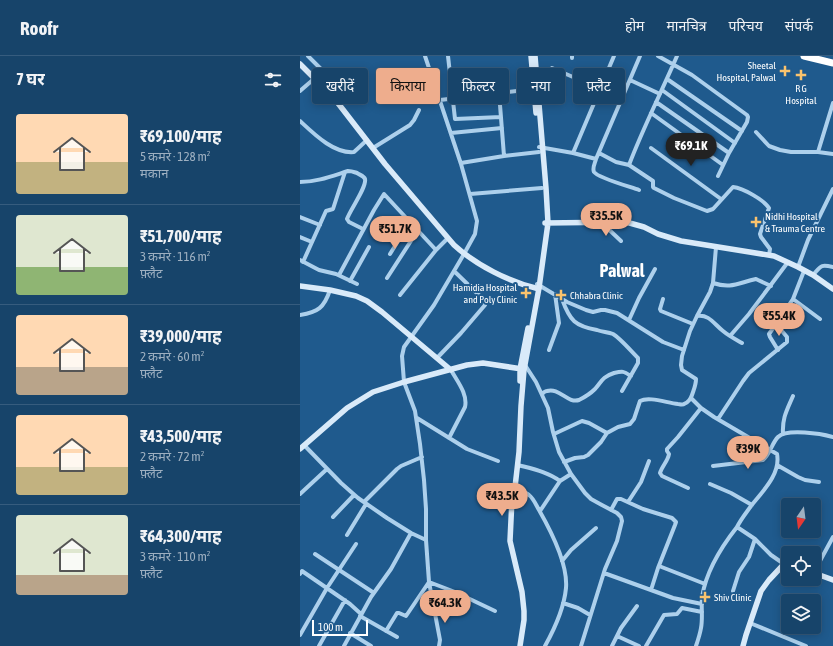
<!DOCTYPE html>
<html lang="hi">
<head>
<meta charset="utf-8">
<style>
	:root { --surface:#17446a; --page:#244e72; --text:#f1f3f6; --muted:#9eb0c1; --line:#365c7e; --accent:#eead8d }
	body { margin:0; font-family:"Asap Condensed","Noto Sans Devanagari",sans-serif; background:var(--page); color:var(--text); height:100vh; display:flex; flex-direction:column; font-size:15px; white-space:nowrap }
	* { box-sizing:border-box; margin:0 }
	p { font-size:13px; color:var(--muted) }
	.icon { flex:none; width:22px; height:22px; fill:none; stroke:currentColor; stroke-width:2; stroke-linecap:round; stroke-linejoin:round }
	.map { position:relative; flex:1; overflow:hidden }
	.panel { display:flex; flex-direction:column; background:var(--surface); width:300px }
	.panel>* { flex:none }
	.top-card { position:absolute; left:12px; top:12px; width:380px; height:36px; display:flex; gap:8px }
	.needle { width:26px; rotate:194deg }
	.buttons { position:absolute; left:481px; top:442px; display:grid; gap:8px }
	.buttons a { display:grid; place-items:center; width:40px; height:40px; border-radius:4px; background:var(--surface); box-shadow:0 2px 10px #0003,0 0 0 1px var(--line); font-size:20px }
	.scale { position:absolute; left:12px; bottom:10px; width:56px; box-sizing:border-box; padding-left:4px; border:2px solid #fff; border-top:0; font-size:11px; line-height:14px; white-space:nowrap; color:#fff; -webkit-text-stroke:3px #1f5a8d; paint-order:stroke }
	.price { position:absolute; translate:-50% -34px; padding:0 9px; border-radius:14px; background:var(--accent); color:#111; font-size:13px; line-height:26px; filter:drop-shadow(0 1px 2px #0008) }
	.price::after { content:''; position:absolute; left:50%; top:24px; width:12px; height:9px; margin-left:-6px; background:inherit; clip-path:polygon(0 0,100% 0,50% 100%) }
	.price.active { background:#222; color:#fff }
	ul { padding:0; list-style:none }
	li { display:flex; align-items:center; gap:12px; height:100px; padding:0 16px }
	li+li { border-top:1px solid var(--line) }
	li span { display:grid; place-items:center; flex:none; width:112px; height:80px; border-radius:4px; color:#555 }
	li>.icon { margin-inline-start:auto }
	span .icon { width:48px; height:48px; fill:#fffc; stroke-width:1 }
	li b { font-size:17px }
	h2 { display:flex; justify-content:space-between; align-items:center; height:48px; padding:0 16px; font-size:17px }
	.chip { padding:0 14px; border-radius:4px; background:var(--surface); box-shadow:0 2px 10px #0003,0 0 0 1px var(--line); font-size:14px; line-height:36px }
	.chip.active { background:var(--accent); color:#111 }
	header { display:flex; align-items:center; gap:24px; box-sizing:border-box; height:56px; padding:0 20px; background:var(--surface); border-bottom:1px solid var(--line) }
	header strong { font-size:19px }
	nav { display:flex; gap:22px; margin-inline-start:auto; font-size:14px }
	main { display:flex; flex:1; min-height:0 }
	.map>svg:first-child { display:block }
</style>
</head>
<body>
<header>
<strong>Roofr</strong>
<nav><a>होम</a><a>मानचित्र</a><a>परिचय</a><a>संपर्क</a></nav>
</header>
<main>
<section class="panel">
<h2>7 घर<svg class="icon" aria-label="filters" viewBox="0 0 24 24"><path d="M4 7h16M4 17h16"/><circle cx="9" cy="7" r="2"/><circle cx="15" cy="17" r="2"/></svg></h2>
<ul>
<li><span style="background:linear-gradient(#ffd9b3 60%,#c2b280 0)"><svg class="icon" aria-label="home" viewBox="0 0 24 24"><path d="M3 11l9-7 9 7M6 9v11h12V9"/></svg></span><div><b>₹69,100/माह</b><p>5 कमरे · 128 m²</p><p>मकान</p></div></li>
<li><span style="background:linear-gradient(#dfe7d0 65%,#8fb573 0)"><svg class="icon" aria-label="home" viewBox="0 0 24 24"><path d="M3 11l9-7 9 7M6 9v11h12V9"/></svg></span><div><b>₹51,700/माह</b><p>3 कमरे · 116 m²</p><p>फ़्लैट</p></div></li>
<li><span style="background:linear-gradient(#ffd9b3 65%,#b9a48a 0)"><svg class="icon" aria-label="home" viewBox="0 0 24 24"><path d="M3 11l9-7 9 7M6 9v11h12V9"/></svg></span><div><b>₹39,000/माह</b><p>2 कमरे · 60 m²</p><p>फ़्लैट</p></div></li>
<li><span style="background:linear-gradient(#ffd9b3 65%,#c2b280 0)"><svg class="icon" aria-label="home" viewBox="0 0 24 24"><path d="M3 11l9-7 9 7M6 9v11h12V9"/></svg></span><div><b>₹43,500/माह</b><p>2 कमरे · 72 m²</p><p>फ़्लैट</p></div></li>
<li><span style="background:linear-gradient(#dfe7d0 75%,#b9a48a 0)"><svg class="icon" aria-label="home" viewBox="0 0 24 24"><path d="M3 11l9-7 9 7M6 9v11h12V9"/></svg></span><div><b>₹64,300/माह</b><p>3 कमरे · 110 m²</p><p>फ़्लैट</p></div></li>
</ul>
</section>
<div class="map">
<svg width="533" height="590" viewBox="0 0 533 590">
	<rect width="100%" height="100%" fill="#1f5a8d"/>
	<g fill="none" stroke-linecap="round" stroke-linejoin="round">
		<path stroke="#add0ec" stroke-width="4" d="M8,0L24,16L36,32V35L33,41
			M125,0L161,108L177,165L175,178L164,198L134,249L104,291L102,300L104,326L115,355L120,388L124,424L126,453V484L129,526L140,584L139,590
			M148,0L155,63L201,61
			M358,0L392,19L447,59L448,61L447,66L429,97L418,120
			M272,2V0
			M252,12L322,42
			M367,23L442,75
			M330,24L360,38
			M362,34L435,87
			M0,35L15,22
			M140,44L234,33
			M356,46L429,97
			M200,49L204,100
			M351,57L423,109
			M0,65C14,78 34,98 54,96L67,84
			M456,76L469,90L480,94L491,96H518L533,98
			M151,77L202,72
			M239,91L273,97L296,103
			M73,92L110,69L114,64L119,54
			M351,92L421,143
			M518,96L533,47
			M273,97L314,0
			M299,97L316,106L329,109L353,125V131L354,132L374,142L407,155L413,153L433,131C443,132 464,144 469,152L460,178L461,181L470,193L469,199
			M161,107L204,100L239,96
			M329,109C343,72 361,37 377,0
			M0,126C17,126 32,120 48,115C52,115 54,116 57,117C60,119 64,120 65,123C67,131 50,154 47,163L49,166L63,173
			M339,134C331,131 298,122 294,116C292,112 295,107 296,103L340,0
			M170,138L242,132
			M0,161L20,169
			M302,167L321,185
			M0,181L12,186
			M90,198L110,166
			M0,204L19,214L36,218L57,228
			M3,206L26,155L33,153L45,116
			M498,211L508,184L533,133
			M39,219L74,154L84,138L136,194
			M513,219C521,210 520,208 533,211
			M87,222L118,174
			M50,225L69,191
			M413,227C431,233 438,227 456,223L458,224L471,230
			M237,228L267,246L286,254L293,256L301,254H305L317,257L363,286L384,294
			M100,239L136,194L148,182
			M262,243C270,265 275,270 297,274C302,276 308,276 313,278C320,282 331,295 338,302V307L322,335
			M363,243L360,253L361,255L393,268
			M493,243L520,263
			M0,259C18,256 24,252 30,234
			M397,260C409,258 414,268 423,275C429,280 435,283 442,287
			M329,264L339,242L355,213
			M476,268L469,278L470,281L478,294
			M430,280L449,258L488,206
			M249,294L259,267L255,238
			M137,302L161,277L185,249L184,244L154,215
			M224,309H225L236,326L248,352L253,376L259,396L271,418L285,437L291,443L300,448L317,457L321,461L322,465L317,485L305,513L281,590
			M242,338C243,337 245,335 247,335C259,331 268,348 279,344C285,341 291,337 295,333C302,325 302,321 314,317C323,315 323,315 331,320
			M391,342L401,352L414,361L477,398C481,418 462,436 451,450C446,457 441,463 437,471L455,483L471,499L484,508
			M117,362L167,393L198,405
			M418,363L443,325L449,317L487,286V281L476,268L493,243L504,215
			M254,378L282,365L289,367L307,377
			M483,378C482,362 487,354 493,340
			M149,382L165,351C168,338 157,325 151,314
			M4,389L41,427L58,442L87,462L111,477L126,484
			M264,406L275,402L284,401L288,399L301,386L307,377L318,371L330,368L334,363L340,345C349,340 367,347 378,348C379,348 383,349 384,348C388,347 391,342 392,339C394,333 396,329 396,323L382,314L381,309L382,300L390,275L397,260L410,236L413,227L416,191
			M218,409C233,413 248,416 260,425
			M477,409L498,421L505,424L519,426
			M413,410L463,404C470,398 472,387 478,381C487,372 522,378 533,381
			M410,428L431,437L452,449
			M388,432L362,420L360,417C362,410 368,405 369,398L367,395V393L378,381L401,352
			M212,433C217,434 225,435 229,439C234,443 236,449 239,454C251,475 268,508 266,532C264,553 255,572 245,590
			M0,438L27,413
			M64,446L97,413L101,410L122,401
			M328,446L341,426L349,405
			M311,454L317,443H321L343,453L372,462L376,466L375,469L358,512L351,534
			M240,455L260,425L271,418
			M33,461L54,439
			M47,479L66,448
			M15,498L74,537
			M262,505L271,494L296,472
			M359,510L405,528
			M514,516L533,481
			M304,517L373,542L402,548
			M0,518L2,515L50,548L61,558
			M433,535L439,516L449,501L455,483
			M263,547L278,552L290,559
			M60,560L97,581
			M450,567L506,590
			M86,575L97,557H99L106,560L129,526L155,536L195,555
			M50,577L71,590
			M0,579L27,532L56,488
			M317,580L339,590
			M19,590L45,544
			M44,590L71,541L91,513L111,477
			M312,590L321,572L337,550
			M346,590L364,559L377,558L382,552L402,556
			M396,590C398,584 400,578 401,572C403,562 401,551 402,541C406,516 422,490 437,471"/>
		<path stroke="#d9eaf9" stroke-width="5.5" d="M231,0L236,57
			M0,8L34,42L85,108L154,189C176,209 209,226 239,233
			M245,167L326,166L344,171L358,178L381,185L474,200L498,211L513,219L533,233
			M0,230L30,234L56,240L67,245L82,256L151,314
			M220,325V313L228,272
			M0,393L47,352L73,336L104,326L167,309L183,307L222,313
			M514,517L533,524
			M220,590L224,564V555L222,536L210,485L212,443L214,440L219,396L221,350L224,314L239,232L248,167L246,132L235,0
			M443,590L446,579L461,535L469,524L484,508L488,509"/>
		<path stroke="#fff" stroke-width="7" d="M504,0L533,7"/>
	</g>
	<g fill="#fac36d" stroke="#1f5a8d" stroke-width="1.5">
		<path d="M483 9h4v4h4v4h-4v4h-4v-4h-4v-4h4z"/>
		<path d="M499 13h4v4h4v4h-4v4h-4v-4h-4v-4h4z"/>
		<path d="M454 160h4v4h4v4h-4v4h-4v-4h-4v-4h4z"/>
		<path d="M224 231h4v4h4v4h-4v4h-4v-4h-4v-4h4z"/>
		<path d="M259 233h4v4h4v4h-4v4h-4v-4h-4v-4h4z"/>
		<path d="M403 535h4v4h4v4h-4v4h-4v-4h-4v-4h4z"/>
	</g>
	<g text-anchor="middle" stroke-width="4" stroke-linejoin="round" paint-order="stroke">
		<g font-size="10" fill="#fff" stroke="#1f5a8d" text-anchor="start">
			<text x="476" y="13" text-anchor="end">Sheetal<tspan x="476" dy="12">Hospital, Palwal</tspan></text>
			<text x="501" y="36" text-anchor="middle">R G<tspan x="501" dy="12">Hospital</tspan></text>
			<text x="465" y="164">Nidhi Hospital<tspan x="465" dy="12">&amp; Trauma Centre</tspan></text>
			<text x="217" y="235" text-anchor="end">Hamidia Hospital<tspan x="217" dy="12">and Poly Clinic</tspan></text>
			<text x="270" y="243">Chhabra Clinic</text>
			<text x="414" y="545">Shiv Clinic</text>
		</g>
		<g font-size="18" font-weight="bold" fill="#fff" stroke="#1f5a8d">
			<text x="322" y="221">Palwal</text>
		</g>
	</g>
</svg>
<div class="buttons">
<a><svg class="needle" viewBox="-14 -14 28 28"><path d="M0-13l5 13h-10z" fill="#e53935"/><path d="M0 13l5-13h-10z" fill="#9eb0c1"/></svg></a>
<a><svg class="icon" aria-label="locate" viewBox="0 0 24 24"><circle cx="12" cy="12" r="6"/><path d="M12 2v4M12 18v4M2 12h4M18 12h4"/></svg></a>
<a><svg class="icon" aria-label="layers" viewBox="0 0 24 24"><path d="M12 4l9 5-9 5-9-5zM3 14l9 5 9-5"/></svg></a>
</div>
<div class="scale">100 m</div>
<b class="price active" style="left:391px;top:111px">₹69.1K</b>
<b class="price" style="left:306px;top:181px">₹35.5K</b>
<b class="price" style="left:95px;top:194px">₹51.7K</b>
<b class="price" style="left:479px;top:281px">₹55.4K</b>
<b class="price" style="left:448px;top:414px">₹39K</b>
<b class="price" style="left:202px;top:461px">₹43.5K</b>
<b class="price" style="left:145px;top:568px">₹64.3K</b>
<div class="top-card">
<a class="chip">खरीदें</a>
<a class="chip active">किराया</a>
<a class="chip">फ़िल्टर</a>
<a class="chip">नया</a>
<a class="chip">फ़्लैट</a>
</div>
</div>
</main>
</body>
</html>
